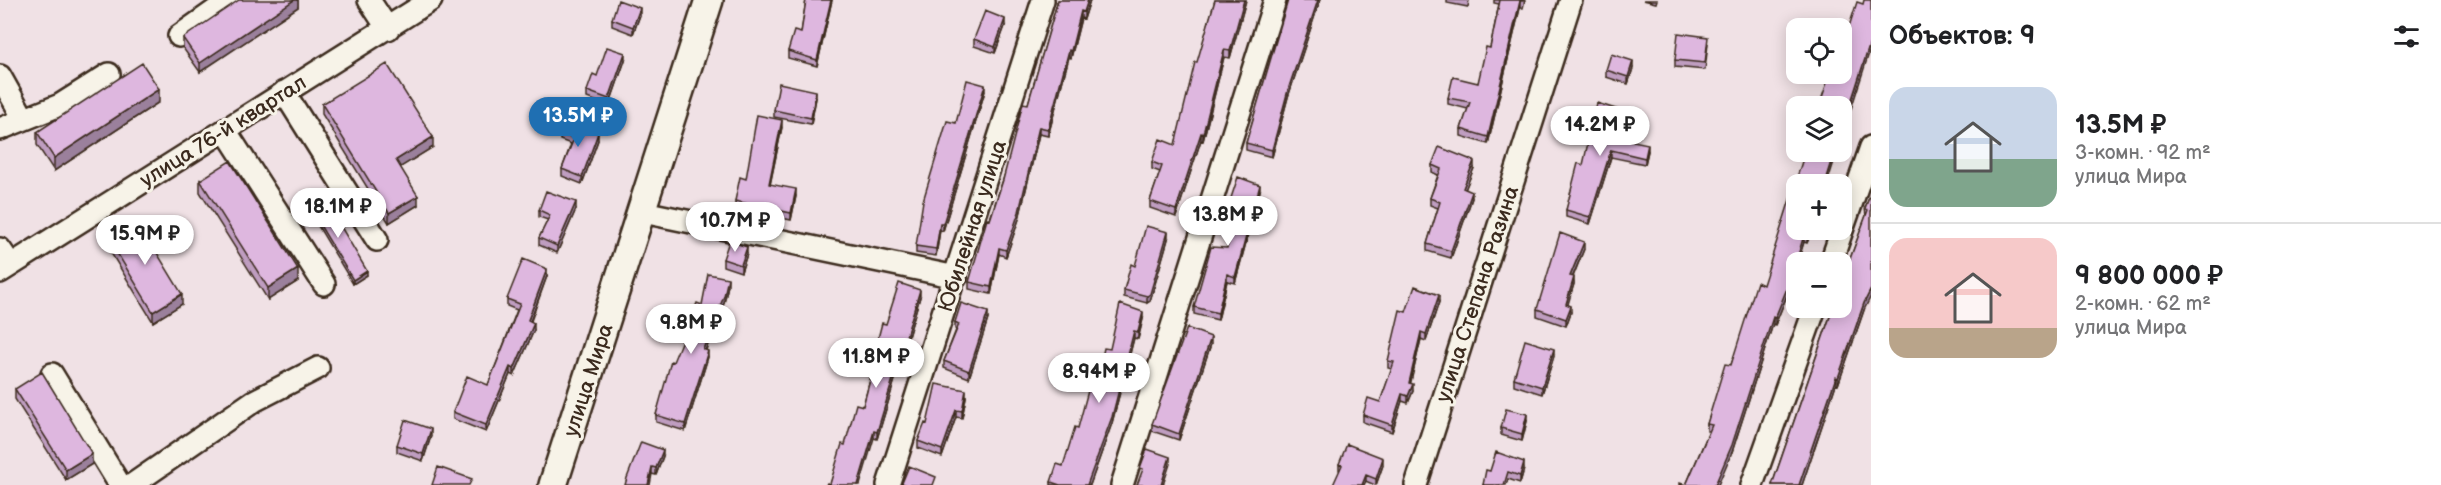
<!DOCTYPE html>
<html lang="ru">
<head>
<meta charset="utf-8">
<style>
	:root { --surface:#fff; --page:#f6f6f6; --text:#202124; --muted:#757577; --line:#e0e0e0; --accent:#1f6fb2 }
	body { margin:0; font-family:"Balsamiq Sans",sans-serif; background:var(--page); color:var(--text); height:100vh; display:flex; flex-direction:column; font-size:22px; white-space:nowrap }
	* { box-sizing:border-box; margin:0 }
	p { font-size:20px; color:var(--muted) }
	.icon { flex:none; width:33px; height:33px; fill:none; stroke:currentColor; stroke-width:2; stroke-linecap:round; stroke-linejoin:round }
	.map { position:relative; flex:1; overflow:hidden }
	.details { display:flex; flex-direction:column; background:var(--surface); width:570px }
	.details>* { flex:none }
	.controls { position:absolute; left:1786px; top:18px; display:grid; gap:12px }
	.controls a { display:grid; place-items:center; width:66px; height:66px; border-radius:12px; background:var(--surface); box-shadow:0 3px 15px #0003; font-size:30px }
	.price { position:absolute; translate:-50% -51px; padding:0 14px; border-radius:21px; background:#fff; color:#222; font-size:20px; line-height:39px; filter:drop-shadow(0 2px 3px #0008) }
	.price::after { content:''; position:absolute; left:50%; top:36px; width:18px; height:14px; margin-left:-9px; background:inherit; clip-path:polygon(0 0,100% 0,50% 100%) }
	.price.current { background:var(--accent); color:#fff }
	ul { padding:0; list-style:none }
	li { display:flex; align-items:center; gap:18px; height:150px; padding:0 18px }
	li+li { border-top:2px solid var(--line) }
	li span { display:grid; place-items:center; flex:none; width:168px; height:120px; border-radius:18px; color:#555 }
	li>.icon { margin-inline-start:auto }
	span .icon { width:72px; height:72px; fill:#fffc; stroke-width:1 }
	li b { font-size:26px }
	h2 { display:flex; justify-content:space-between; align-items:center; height:72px; padding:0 18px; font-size:26px }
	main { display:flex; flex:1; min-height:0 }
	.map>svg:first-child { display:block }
</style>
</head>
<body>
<main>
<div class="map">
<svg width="1871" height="485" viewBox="0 0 1871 485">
	<rect width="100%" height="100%" fill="#f0e1e5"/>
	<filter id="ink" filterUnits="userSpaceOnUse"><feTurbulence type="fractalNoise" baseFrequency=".0167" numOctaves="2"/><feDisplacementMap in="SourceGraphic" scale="12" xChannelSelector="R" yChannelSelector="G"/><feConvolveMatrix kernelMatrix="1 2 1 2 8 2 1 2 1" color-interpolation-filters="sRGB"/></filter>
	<g filter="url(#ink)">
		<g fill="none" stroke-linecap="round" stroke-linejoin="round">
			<defs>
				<path id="minor" d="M369,0L388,29
					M179,36L230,0
					M0,76L24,119
					M284,92L377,240
					M0,129L60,105L109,74
					M225,130L324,284
					M643,212L956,277
					M0,249L11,265
					M1831,262L1871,147
					M0,272L431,0
					M52,374L120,485
					M132,485L254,401L318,368
					M888,485L1043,0
					M1122,485L1275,0
					M1416,485L1571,0
					M1752,485L1815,308"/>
				<path id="major" d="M553,485L709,0"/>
			</defs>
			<use href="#minor" stroke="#3b2a1e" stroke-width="26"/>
			<use href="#major" stroke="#3b2a1e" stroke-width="32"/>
			<use href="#minor" stroke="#f7f3e8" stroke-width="21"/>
			<use href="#major" stroke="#f7f3e8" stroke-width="27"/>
		</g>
		<path fill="#bf9dc0" stroke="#3b2a1e" stroke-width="1.5" d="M294,0H298V7L200,72L183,48V38Z
			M806,0H832L817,66L788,58V51L801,33Z
			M1058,0H1090L1084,19L1081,18L1071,58L1069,57L1048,136L1039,134L1019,219L1006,257L999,254L991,294L969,289V282L1028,104Z
			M1215,0H1246L1230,58L1224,57L1203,141L1201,140L1176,217L1150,208V201L1160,172L1152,169V162L1175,145Z
			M1288,0H1320L1288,97L1272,157L1246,150V143Z
			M1447,0H1469L1468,7L1447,3Z
			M1494,0H1525L1523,8H1520L1488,144L1461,136V129L1468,109L1448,104V98L1478,83L1490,48L1499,4L1494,3Z
			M1643,0H1657L1656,3Z
			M640,15L633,34L612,26V19Z
			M1005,26L995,53L974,46V39Z
			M1708,44L1705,70L1675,67V60Z
			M625,60L609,106L587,98V91Z
			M1633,68L1628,84L1606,77V70Z
			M985,91L943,231L940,230L936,256L916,253V246L956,123Z
			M816,98L811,124L774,117V110Z
			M159,102L54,171L37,145V132Z
			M322,104L433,147L400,167L418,205L389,223L322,114Z
			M1628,120L1622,138L1648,151L1645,164L1611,157L1590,224L1566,217V210L1583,165Z
			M782,127L770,184L796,196L791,220L735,208V201L746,179Z
			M560,133L598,140L582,184L562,176V169L571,144L560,140Z
			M1432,165L1474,168L1465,189L1472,198L1451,258L1427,251V244L1438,208L1430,205V198L1438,175L1432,172Z
			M200,180L298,281L268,300L200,192Z
			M1260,191L1235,283L1227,281L1218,320L1194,314V307L1227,248L1231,235L1222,232V225Z
			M1871,193L1864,310L1838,385L1836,384L1802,485H1772L1847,267L1866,216L1865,208Z
			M309,207L367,275L353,284L309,211Z
			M576,209L557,253L539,245V238L548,220L539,217V210Z
			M1797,230H1812L1807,243L1804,242L1797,262V267L1792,283L1775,325L1773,324L1732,452L1686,485L1709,431H1707V424L1763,285Z
			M108,238L182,304L153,322L108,248Z
			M1168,239L1150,301L1147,303L1124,297V290L1135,266Z
			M1584,249L1573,277L1574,284L1567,304L1571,312L1566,326L1537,316V309Z
			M747,254L741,272L723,266V259Z
			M547,276L531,321L534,330L514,376L510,374L486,432L453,419V412L488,385L517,310L507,306V299Z
			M728,285L724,303L706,350L708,357L685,431L656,422V415L673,362Z
			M920,297L877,439L874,438L830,484L845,445L863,406L877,354L876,353V346L886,324Z
			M1439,302L1426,341L1421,339L1410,384L1413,391L1408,403L1402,401L1392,432L1363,422V415L1380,402L1392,369L1388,368V361L1406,312Z
			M988,319L969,378L944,368V361L956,330L955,329V322Z
			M1143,319L1138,339L1134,338L1112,423L1090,485H1051V482L1063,466L1110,349Z
			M1211,344L1179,440L1152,431V424Z
			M1554,356L1542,394L1514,385V378Z
			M15,389L92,464L66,480L15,399Z
			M966,397L962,418L956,417L942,457L918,448V441L927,424Z
			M1527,421L1522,441L1501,435V428Z
			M431,436L423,461L397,452V445Z
			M663,456L656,475L652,474L627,478Z
			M1339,464L1383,465L1376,485H1375L1339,470Z
			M1524,469L1520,483L1508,479L1506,485H1483L1490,471Z"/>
		<path fill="#9b809c" stroke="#3b2a1e" stroke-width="1.5" d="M294,0H298V7L200,72V63Z
			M831,0H832L817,66V60Z
			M1088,0H1090L1084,19V12Z
			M1244,0H1246L1230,58V51Z
			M1318,0H1320L1288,97L1272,157V150L1288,90Z
			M1520,1V8L1488,144V137Z
			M640,8V15L633,34V27Z
			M1081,11V18L1071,58V51Z
			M1005,19V26L995,53V47Z
			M1871,40V47L1842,137V130Z
			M1069,50V57L1048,136V129Z
			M1224,50V57L1203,141V134Z
			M625,53V60L609,106V99Z
			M1633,61V68L1628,84V77Z
			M985,85V91L943,231V224Z
			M159,89V102L54,171V158Z
			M816,91V98L811,124V118Z
			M1628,113V120L1619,145V138Z
			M782,120V127L769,190V184Z
			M1039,127V134L1019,219L1006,257V250Z
			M598,133V140L582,184V177Z
			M1201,133V140L1176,217V210Z
			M433,137V147L396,170V160Z
			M1648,144V151L1645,164V158Z
			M1611,150V157L1590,224V217Z
			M1835,152H1837L1827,184H1825Z
			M1474,161V168L1463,195V188Z
			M1260,185V191L1235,283V277Z
			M796,189V196L791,220V213Z
			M1472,192V198L1451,258V251Z
			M418,196V205L389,223V213Z
			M576,202V209L557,253V246Z
			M940,224V230L936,256V249Z
			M1810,230H1812L1807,243V236Z
			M1168,232V239L1150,301L1147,303V296Z
			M1804,235V242L1798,262H1797V267L1792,283L1775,325V318Z
			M1584,242V249L1570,283V276Z
			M747,247V254L741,272V265Z
			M999,248V254L991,294V287Z
			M298,269V281L268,300V288Z
			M547,269V276L528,327V320Z
			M367,271V275L353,284V280Z
			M1227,274V281L1218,320V313Z
			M1574,277V284L1566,311V304Z
			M728,278V285L724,303L703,356V349Z
			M1871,289V296L1864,310L1838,385V378L1864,303Z
			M920,290V297L877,439V432Z
			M182,294V304L153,322V312Z
			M1439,295V302L1426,341V334Z
			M1571,306V312L1566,326V319Z
			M988,312V319L969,378V371Z
			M1143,312V319L1138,339V332Z
			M1773,317V324L1732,452L1718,485H1715Z
			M534,323V330L514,376V369Z
			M1134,331V338L1112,423L1090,485H1087Z
			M1421,332V339L1409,390V383Z
			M1211,337V344L1179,440V434Z
			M1554,349V356L1542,394V387Z
			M708,351V357L685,431V424Z
			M510,367V374L486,432V425Z
			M1836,377V384L1802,485H1799Z
			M1413,384V391L1408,403V396Z
			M966,390V397L962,418V411Z
			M1402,394V401L1392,432V425Z
			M956,410V417L942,457V450Z
			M1527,414V421L1522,441V434Z
			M431,429V436L423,461V454Z
			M874,431V438L860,485H858Z
			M663,450V456L656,475V468Z
			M92,454V464L66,480V470Z
			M1170,457V464L1163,485H1161Z
			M1383,458V465L1376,485V479Z
			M1524,462V469L1520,483V476Z
			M652,467V474L650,485H648Z
			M1366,475V481L1364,485H1362Z"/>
		<path fill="#deb7df" stroke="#3b2a1e" stroke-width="1.5" d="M239,0H294L200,63L183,38Z
			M618,0L640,8L633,27L612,19Z
			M806,0H831L817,60L788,51L794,31L801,33Z
			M1058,0H1088L1084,12L1081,11L1071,51L1069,50L1048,129L1039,127L1019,212L1006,250L999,248L991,287L969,282L987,219L990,220L1003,180L1023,103L1028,104Z
			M1215,0H1244L1230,51L1224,50L1203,134L1201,133L1176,210L1150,201L1162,166L1152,162L1160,139L1175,145L1195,62H1197Z
			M1288,0H1318L1288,90L1272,150L1246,143Z
			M1500,0H1523V1H1520L1488,137L1461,129L1470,102L1448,98L1453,77L1478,83L1486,47L1490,48Z
			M1864,0H1871V40L1842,130V106H1819L1830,74H1842V42H1844L1857,2L1863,4Z
			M985,11L1005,19L995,47L974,39Z
			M1678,33L1708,37L1705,63L1675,60Z
			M607,47L625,53L609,99L587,91L593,74L597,76Z
			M1611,54L1633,61L1628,77L1606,70Z
			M142,63L159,89L54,158L37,132Z
			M387,64L433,137L396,160L418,196L389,213L322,104Z
			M967,80L985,85L943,224H940L936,249L916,246L923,201L947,121L956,123Z
			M779,83L816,91L811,118L774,110Z
			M1597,103L1628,113L1619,138L1648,144L1645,158L1611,150L1590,217L1566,210L1578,163L1583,165Z
			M757,115L782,120L769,184L796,189L791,213L735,201L740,177L746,179Z
			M564,121L598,133L582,177L562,169L574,138L560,133Z
			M1439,147L1474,161L1463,188L1472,192L1451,251L1427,244L1440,202L1430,198L1441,169L1432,165Z
			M1805,152H1835L1825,184H1797V230H1810L1807,236L1804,235L1792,276L1775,318L1773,317L1732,445L1715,485H1680V483L1686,485L1712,425L1707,424L1725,364L1731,365L1757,282L1763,285Z
			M230,161L298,269L268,288L200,180Z
			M1238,177L1260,185L1235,277L1227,274L1218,313L1194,307L1211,247L1227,248L1233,228L1222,225Z
			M546,191L576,202L557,246L539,238L550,215L539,210Z
			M1871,193V289L1864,303L1838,378L1836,377L1799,485H1772L1833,308H1842V273L1845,266L1847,267L1868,210L1865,208Z
			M324,198L367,271L353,280L309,207Z
			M137,220L182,294L153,312L108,238Z
			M1146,226L1168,232L1150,294L1147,296L1124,290L1131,264L1135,266Z
			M1560,233L1584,242L1570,276L1574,277L1566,304L1571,306L1566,319L1537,309Z
			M729,241L747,247L741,265L723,259Z
			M523,259L547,269L528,320L534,323L514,369L510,367L486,425L453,412L467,376L488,385L520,304L507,299Z
			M708,274L728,278L724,296L703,349L708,351L685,424L656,415L671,361L673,362L697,303L702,305Z
			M899,283L920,290L877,432L874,431L858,485H826L827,483L830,484L842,444L845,445L856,404L863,406L879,347L876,346L882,323L886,324Z
			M1415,286L1439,295L1426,334L1421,332L1409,383L1413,384L1408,396L1402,394L1392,425L1363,415L1368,398L1380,402L1394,362L1388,361L1400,310L1406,312Z
			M961,303L988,312L969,371L944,361L959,324L955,322Z
			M1120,304L1143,312L1138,332L1134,331L1112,417L1087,485H1060L1051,482L1057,464L1063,466L1075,427L1078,428L1089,387L1095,389L1104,348L1110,349Z
			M1187,328L1211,337L1179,434L1152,424Z
			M1525,340L1554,349L1542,387L1514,378Z
			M42,372L92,454L66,470L15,389Z
			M936,384L966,390L962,411L956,410L942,450L918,441L925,423L927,424Z
			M1506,409L1527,414L1522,434L1501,428Z
			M405,420L431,429L423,454L397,445Z
			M641,442L663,450L656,468L652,467L648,485H625L627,478Z
			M1347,444L1383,458L1376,479L1366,475L1362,485H1333L1342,465L1339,464Z
			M1147,449L1170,457L1161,485H1137L1143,469L1140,468Z
			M1496,452L1524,462L1520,476L1508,472L1504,485H1483L1486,470L1490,471Z
			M909,466L936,477L933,485H906L902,483Z
			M438,467L472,479L469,485H432Z"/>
	</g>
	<g text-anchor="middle" stroke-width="6" stroke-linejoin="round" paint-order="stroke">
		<g font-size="21" fill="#3b2a1e" stroke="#f7f3e8">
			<text transform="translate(223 131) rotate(-32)" y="7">улица 76-й квартал</text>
			<text transform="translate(972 226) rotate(-72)" y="7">Юбилейная улица</text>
			<text transform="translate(1477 294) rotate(-72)" y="7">улица Степана Разина</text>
			<text transform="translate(588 380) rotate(-72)" y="7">улица Мира</text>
		</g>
	</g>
</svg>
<div class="controls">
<a><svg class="icon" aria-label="locate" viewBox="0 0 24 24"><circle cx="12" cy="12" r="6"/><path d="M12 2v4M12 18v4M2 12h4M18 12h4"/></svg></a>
<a><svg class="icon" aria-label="layers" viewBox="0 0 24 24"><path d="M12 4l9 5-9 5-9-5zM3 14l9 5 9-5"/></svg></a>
<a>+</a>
<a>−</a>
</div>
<b class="price current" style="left:578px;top:148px">13.5M ₽</b>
<b class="price" style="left:1600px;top:157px">14.2M ₽</b>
<b class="price" style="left:338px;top:239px">18.1M ₽</b>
<b class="price" style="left:1228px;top:247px">13.8M ₽</b>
<b class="price" style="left:735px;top:253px">10.7M ₽</b>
<b class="price" style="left:145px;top:266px">15.9M ₽</b>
<b class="price" style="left:691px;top:355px">9.8M ₽</b>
<b class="price" style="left:876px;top:389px">11.8M ₽</b>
<b class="price" style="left:1099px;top:404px">8.94M ₽</b>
</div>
<section class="details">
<h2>Объектов: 9<svg class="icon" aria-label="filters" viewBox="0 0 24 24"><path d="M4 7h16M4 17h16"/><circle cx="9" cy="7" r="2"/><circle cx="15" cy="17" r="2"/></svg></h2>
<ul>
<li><span style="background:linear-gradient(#c9d6e8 60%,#7fa58c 0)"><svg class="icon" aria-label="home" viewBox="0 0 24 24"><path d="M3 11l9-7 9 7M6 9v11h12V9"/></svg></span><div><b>13.5M ₽</b><p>3-комн. · 92 m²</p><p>улица Мира</p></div></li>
<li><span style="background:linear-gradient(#f6c9c9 75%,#b9a48a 0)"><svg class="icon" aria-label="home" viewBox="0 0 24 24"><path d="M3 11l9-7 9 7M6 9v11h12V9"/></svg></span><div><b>9 800 000 ₽</b><p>2-комн. · 62 m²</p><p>улица Мира</p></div></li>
</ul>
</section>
</main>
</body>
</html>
